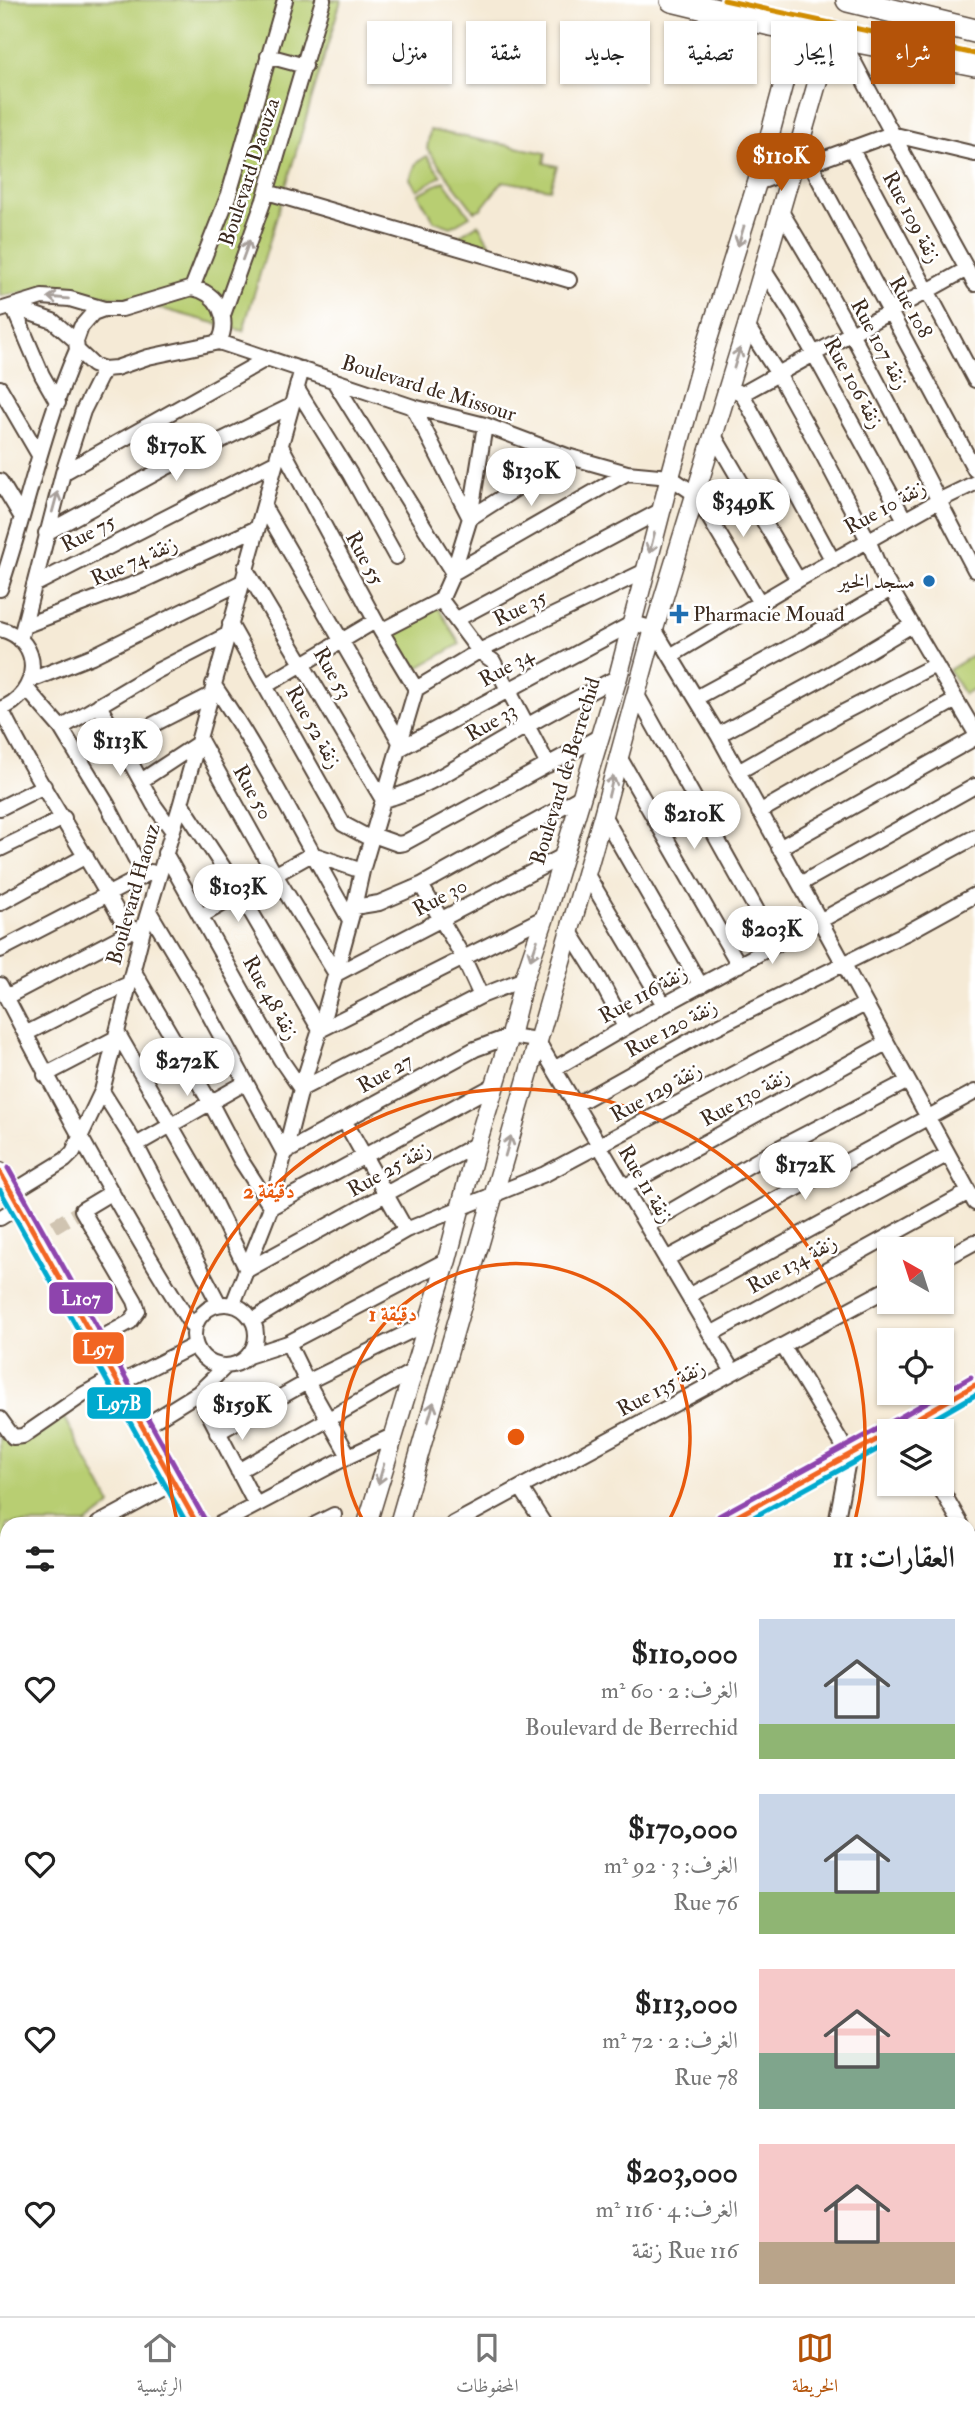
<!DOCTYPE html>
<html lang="ar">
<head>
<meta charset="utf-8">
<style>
	:root { --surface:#fff; --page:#f2f2f2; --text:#222; --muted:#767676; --line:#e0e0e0; --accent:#b45309 }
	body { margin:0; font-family:"IM FELL Double Pica",Amiri,serif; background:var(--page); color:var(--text); direction:rtl; height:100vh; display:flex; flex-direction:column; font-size:26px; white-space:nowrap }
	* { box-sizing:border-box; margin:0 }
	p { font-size:23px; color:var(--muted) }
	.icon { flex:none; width:38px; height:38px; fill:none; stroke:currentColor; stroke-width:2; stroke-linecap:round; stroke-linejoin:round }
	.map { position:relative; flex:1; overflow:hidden; direction:ltr }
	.drawer { position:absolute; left:0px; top:1517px; width:976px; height:800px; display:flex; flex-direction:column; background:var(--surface); border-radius:21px 21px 0 0; box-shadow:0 2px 5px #0004; direction:rtl }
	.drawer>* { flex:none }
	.guide { position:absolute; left:21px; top:21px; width:934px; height:63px; direction:rtl; display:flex; gap:14px }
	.needle { width:46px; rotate:321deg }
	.controls { position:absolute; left:877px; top:1237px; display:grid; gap:14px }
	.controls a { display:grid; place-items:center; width:77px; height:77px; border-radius:0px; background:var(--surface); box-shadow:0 2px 5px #0004; font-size:35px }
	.price { position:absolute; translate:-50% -60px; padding:0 16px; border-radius:24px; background:#fff; color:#222; font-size:23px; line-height:46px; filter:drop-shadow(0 2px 4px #0008) }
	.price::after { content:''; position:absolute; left:50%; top:42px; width:21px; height:16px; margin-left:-10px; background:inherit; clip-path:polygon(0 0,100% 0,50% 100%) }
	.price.current { background:var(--accent); color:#fff }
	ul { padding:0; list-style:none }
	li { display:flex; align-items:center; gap:21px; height:175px; padding:0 21px }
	li span { display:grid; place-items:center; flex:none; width:196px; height:140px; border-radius:0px; color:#555 }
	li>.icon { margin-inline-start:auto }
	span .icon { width:84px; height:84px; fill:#fffc; stroke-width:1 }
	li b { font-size:30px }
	h2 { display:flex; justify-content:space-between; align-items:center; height:84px; padding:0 21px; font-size:30px }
	.tag { padding:0 24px; border-radius:0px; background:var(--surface); box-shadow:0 2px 5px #0004; font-size:24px; line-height:63px }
	.tag.current { background:var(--accent); color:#fff }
	.dock { display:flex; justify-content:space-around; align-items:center; height:98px; border-top:2px solid var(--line); background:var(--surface); font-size:19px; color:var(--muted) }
	.dock a { display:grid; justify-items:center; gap:4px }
	.dock .current { color:var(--accent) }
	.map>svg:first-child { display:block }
</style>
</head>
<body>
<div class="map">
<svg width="975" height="2316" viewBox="0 0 975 2316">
	<rect width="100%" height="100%" fill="#fff"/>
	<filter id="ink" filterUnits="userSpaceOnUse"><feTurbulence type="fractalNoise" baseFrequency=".0143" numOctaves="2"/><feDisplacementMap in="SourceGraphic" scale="14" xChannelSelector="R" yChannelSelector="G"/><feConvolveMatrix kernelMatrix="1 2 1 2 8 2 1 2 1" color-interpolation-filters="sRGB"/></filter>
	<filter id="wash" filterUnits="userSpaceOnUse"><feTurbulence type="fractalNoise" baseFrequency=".00686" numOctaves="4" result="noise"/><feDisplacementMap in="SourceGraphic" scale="28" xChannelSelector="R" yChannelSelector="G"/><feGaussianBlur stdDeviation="1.57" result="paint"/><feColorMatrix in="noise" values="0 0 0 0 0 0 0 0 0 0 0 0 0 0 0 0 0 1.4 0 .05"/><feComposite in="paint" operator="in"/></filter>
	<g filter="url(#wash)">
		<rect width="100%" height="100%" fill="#f5ead6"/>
		<path fill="#b8ce72" stroke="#7a7c48" stroke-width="2" d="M0,0H341L243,331L123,298L44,289L0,296Z
			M430,130L546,153L544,163L557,166L550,189L503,181L481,209L474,211L427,149Z
			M427,156L441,176L417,190L410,179L416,163Z
			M444,181L470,216L451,227L434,221L418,194Z
			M478,224L491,246L457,237Z
			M436,604L460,644L409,673L386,631Z
			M975,654V688L964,694L949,670Z
			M62,1414L111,1505L86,1524H7V1659L0,1663V1415L16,1441Z"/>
	</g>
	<g filter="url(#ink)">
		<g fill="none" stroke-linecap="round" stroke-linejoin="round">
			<path stroke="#d0c4b1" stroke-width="14" stroke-dasharray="14 7" stroke-linecap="butt" d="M36,1237L82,1210"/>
			<defs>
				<path id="minor" d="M841,37C884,121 930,202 975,284
					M268,56L305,66
					M851,148L975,380
					M810,163L975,470
					M757,183L891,134L975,154
					M267,192L569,280
					M780,210C852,326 911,449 975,570
					M763,269L792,314L905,520
					M192,288C218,292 231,319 219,342L148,357L116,368L104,369L93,365L77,350L76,341L81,327L93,313L104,309H122Z
					M192,288L229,194L285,0
					M13,307L42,375L58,403
					M13,307L53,321L76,341
					M0,310L42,297L70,299L104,309
					M223,315L264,200L323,0
					M747,326L778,374L823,455L868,540L881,572L975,732
					M219,342L413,407L485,425L567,456L627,473L670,477L695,494L760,603
					M334,381L453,573L627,473
					M0,388L39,455
					M297,389L350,474L396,557
					M735,390L742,394L833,561
					M742,394L967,269
					M413,407L470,518L567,456
					M713,434L798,580
					M281,446L381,631L416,689
					M63,473L266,359
					M0,481L21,516
					M264,507L400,742
					M46,533L163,469L291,406
					M245,568L383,800C427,789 465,761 504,739C541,717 579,697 618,677
					M34,585L275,462
					M0,589C27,509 43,427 77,350
					M441,600L479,651L493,661L548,765
					M457,619L660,511
					M230,624L343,824L371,839
					M24,626L142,581L257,528
					M0,629C45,640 40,695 0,709
					M381,631L441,600L453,573L470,518L485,425
					M20,640L63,473L83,411L104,369
					M672,655L798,580L940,500L975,483
					M31,680L92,656L242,582
					M213,684C265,759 304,841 350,920
					M267,685L375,621
					M27,689L61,728L107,804L144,875
					M416,689L479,651L645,571
					M637,695L776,945
					M696,698L803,640L891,589
					M99,705L154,805L172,830
					M1,709C38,786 89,856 128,932
					M61,728L157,671L227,635
					M718,735L823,678L912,625
					M199,738L274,873L336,974L563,856
					M121,741L211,695
					M399,749L633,623L654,629L718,735L975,1203
					M618,755L739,965
					M738,772L840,714L935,665
					M141,781L197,744
					M181,803L240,893L320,1030L545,917
					M0,808L44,786
					M759,812L956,700
					M603,815L701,986
					M373,835L398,844L404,843L597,738
					M779,848L975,738
					M0,849L64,818
					M165,853L281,1060L301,1089L481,996L524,979
					M586,873L664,1005
					M800,884L975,786
					M421,885L463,957L481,996
					M0,903L86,856
					M354,907L379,903L421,885L580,797
					M149,911L197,992L284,1153L475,1049L510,1036L537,1040L733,1372
					M201,916L312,854L362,871
					M569,930L599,978L625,1027
					M0,950L151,872
					M133,970L210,1102L240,1159L271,1207L493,1086
					M0,985C60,1102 123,1219 194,1329
					M6,997L135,929
					M117,1032L207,1188L247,1270L477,1144
					M25,1034L96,998L129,984
					M554,1069L664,1005L975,837
					M45,1075L116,1038
					M102,1091L136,1145L219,1304
					M575,1105L702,1034L906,933L975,895
					M344,1120L406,1230
					M136,1145L245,1083
					M624,1187L886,1043
					M11,1193L65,1160L73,1152L102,1091L144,926L181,803L302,369
					M0,1218L19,1206
					M647,1225L777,1149L908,1081
					M666,1259L975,1092
					M942,1260L975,1242
					M688,1296L948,1154
					M194 1335a31 31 0 1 1 62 0a31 31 0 1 1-62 0Z
					M233,1304L271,1207L301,1089L320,1030L354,907L362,871L416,689
					M253,1320L305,1288L406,1230L545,1174L865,1004
					M711,1334L969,1192
					M94,1342L130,1322L138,1311L135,1301L82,1210L112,1192
					M288,1343L307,1382L349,1456
					M783,1346L849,1455L836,1524
					M248,1356L288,1343L447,1260
					M118,1384L195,1345
					M198,1393L256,1505
					M0,1419L13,1437L23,1436L84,1394L114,1377
					M143,1427L198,1393L226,1366
					M217,1433L307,1382L429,1322
					M238,1471L411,1372
					M938,1484L961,1524
					M521,1488L544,1524
					M98,1524L174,1483
					M220,1524L349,1456L392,1436
					M316,1524L334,1515
					M453,1524L889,1288
					M970,1538L975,1548
					M7,1576L5,1578L7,1585
					M0,1677L7,1673
					M970,1680L975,1681
					M970,1717L975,1696
					M0,1784L7,1796
					M970,1815L975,1817
					M0,1869L7,1882
					M970,1917L975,1914
					M970,2134L975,2132
					M0,2141L7,2153
					M0,2168L7,2164
					M970,2242L975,2240
					M970,2292L975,2308
					M391,2310L397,2316
					M593,2310L599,2316
					M689,2310L695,2316
					M869,2310L875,2316
					M517,2316L523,2310
					M608,2316L614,2310
					M820,2316L826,2310"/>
				<path id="tertiary" d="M0,1172L197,1524
					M892,1432L975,1385
					M367,1524L447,1260L477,1144L510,1036L524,979L545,917L618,677L670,477L705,349L757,183L798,29
					M399,1524L603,815L654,629L747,326L831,35
					M723,1524L889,1433
					M970,2026L975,2024
					M970,2048L975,2047
					M274,2316L284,2310
					M324,2316L335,2310"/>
				<path id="secondary" d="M0,2291L7,2298
					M18,2310L24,2316"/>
				<path id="primary" d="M672,0L771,24L975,64
					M848,0L975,31"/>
			</defs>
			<use href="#minor" stroke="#57473a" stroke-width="18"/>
			<use href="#tertiary" stroke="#57473a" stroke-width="21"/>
			<use href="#secondary" stroke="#57473a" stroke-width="23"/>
			<use href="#primary" stroke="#57473a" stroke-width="26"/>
			<use href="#minor" stroke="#fff" stroke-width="14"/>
			<use href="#tertiary" stroke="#fff" stroke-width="18"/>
			<use href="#secondary" stroke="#fff" stroke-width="19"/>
			<use href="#primary" stroke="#fff" stroke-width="23"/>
			<defs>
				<path id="bus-1" d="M0,1172L197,1524
					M893,1432L975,1385
					M723,1524L889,1433"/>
				<path id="bus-2" d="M0,1190L187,1524
					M911,1432L975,1395
					M741,1524L889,1443"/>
				<path id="bus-3" d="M8,1168L205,1520
					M888,1424L971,1377
					M719,1516L885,1425"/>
			</defs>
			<use href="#bus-1" stroke="#fff" stroke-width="10"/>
			<use href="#bus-2" stroke="#fff" stroke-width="10"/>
			<use href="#bus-3" stroke="#fff" stroke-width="10"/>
			<use href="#bus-1" stroke="#f26522" stroke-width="5"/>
			<use href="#bus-2" stroke="#00a9ce" stroke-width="5"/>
			<use href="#bus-3" stroke="#8e44ad" stroke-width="5"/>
			<defs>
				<path id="tram-1" d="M724,0L975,54"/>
			</defs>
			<use href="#tram-1" stroke="#fff" stroke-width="10"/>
			<use href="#tram-1" stroke="#d18d06" stroke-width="5"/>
		</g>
		<defs><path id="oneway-shaft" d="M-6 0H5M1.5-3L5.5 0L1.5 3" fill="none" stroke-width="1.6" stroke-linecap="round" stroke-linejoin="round" transform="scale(1.75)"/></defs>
		<g stroke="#a79f9a">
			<use href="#oneway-shaft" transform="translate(741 236) rotate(107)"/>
			<use href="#oneway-shaft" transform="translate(246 250) rotate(-70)"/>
			<use href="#oneway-shaft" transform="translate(58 298) rotate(-175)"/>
			<use href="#oneway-shaft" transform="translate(737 358) rotate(-73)"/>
			<use href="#oneway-shaft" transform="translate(55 502) rotate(-75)"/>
			<use href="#oneway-shaft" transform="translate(652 543) rotate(104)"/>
			<use href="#oneway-shaft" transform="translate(611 786) rotate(-76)"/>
			<use href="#oneway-shaft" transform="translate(534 950) rotate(109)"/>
			<use href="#oneway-shaft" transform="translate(508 1146) rotate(-74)"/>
			<use href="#oneway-shaft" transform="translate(431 1412) rotate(-74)"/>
			<use href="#oneway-shaft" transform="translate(381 1474) rotate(106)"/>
		</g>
	</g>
	<g fill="none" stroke="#e8590c" stroke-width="3.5">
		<path d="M365 1524A174 174 0 1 1 667 1524"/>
		<path d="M177 1521A349 349 0 1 1 855 1521"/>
	</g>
	<g fill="#1f6fb2" stroke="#fff" stroke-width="2.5">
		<circle cx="929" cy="581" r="7"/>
		<path d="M675.5 603.5h7v7h7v7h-7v7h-7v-7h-7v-7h7z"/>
	</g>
	<g text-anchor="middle" stroke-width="5" stroke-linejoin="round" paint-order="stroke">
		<g font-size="21" fill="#3b2a1e" stroke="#fff">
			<text transform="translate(249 172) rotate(-72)" y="7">Boulevard Daouza</text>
			<text transform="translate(912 217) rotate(62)" y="7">Rue 109 زنقة</text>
			<text transform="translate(911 307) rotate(61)" y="7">Rue 108</text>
			<text transform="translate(880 344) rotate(62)" y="7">Rue 107 زنقة</text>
			<text transform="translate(854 383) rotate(61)" y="7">Rue 106 زنقة</text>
			<text transform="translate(429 388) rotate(17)" y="7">Boulevard de Missour</text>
			<text transform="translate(885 507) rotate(-29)" y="7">Rue 10 زنقة</text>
			<text transform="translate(88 533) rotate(-27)" y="7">Rue 75</text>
			<text transform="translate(365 558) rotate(62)" y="7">Rue 55</text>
			<text transform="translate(134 561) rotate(-24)" y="7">Rue 74 زنقة</text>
			<text transform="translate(520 608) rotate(-26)" y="7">Rue 35</text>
			<text transform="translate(506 667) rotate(-29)" y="7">Rue 34</text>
			<text transform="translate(333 673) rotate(60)" y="7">Rue 53</text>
			<text transform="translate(491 722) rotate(-30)" y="7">Rue 33</text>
			<text transform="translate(314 727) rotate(61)" y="7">Rue 52 زنقة</text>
			<text transform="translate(565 771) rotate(-73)" y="7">Boulevard de Berrechid</text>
			<text transform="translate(253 792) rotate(61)" y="7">Rue 50</text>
			<text transform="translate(133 894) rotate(-74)" y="7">Boulevard Haouz</text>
			<text transform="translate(440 897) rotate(-28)" y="7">Rue 30</text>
			<text transform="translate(643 994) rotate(-29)" y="7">Rue 116 زنقة</text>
			<text transform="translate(271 998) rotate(61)" y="7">Rue 48 زنقة</text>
			<text transform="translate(671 1028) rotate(-28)" y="7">Rue 120 زنقة</text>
			<text transform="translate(385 1073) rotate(-29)" y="7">Rue 27</text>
			<text transform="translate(656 1092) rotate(-29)" y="7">Rue 129 زنقة</text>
			<text transform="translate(745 1097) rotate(-29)" y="7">Rue 130 زنقة</text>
			<text transform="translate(389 1169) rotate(-29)" y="7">Rue 25 زنقة</text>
			<text transform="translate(646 1184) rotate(59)" y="7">Rue 11 زنقة</text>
			<text transform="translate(792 1264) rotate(-29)" y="7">Rue 134 زنقة</text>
			<text transform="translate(661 1388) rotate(-28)" y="7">Rue 135 زنقة</text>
		</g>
		<g font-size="21" fill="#3b2a1e" stroke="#fff" text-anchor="end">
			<text x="915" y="588">مسجد الخير</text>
			<text x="693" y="621" text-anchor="start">Pharmacie Mouad</text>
		</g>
	</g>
	<circle cx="516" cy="1437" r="10" fill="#e8590c" stroke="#fff" stroke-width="3.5"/>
	<g font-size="21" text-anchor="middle" font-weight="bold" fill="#e8590c" stroke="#fff" stroke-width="5" stroke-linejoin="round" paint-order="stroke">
		<text x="269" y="1198">2 دقيقة</text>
		<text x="393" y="1321">1 دقيقة</text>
	</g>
	<g stroke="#fff" stroke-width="2.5">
		<rect x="48" y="1281" width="66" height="34" rx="7" fill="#8e44ad"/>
		<rect x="72" y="1331" width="53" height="34" rx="7" fill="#f26522"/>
		<rect x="86" y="1386" width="66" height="34" rx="7" fill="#00a9ce"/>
	</g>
	<g font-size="19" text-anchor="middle" font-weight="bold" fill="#fff">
		<text x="81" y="1305">L107</text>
		<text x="98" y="1355">L97</text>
		<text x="119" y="1410">L97B</text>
	</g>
</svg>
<div class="controls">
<a><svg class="needle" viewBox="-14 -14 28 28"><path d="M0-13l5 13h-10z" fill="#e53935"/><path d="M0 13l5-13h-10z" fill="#767676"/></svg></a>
<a><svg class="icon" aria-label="locate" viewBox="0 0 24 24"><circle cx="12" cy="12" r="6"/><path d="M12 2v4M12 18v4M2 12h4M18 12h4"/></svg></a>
<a><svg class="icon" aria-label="layers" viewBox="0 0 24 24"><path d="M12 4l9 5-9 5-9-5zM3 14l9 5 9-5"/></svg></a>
</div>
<b class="price current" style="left:781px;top:193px">$110K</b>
<b class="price" style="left:176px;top:483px">$170K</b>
<b class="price" style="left:531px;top:508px">$130K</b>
<b class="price" style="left:743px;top:539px">$349K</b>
<b class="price" style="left:120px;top:778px">$113K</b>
<b class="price" style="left:694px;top:851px">$210K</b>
<b class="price" style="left:238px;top:924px">$103K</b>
<b class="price" style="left:772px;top:966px">$203K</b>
<b class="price" style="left:187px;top:1098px">$272K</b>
<b class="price" style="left:805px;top:1202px">$172K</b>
<b class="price" style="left:242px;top:1442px">$159K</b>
<div class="guide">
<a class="tag current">شراء</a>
<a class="tag">إيجار</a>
<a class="tag">تصفية</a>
<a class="tag">جديد</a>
<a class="tag">شقة</a>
<a class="tag">منزل</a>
</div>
<section class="drawer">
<h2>العقارات: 11<svg class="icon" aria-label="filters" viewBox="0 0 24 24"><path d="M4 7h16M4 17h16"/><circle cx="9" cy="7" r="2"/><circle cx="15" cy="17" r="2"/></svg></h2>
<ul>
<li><span style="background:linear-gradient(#c9d6e8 75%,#8fb573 0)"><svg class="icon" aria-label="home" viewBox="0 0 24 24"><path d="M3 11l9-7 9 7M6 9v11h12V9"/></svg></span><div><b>$110,000</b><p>الغرف: 2 · 60 m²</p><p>Boulevard de Berrechid</p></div><svg class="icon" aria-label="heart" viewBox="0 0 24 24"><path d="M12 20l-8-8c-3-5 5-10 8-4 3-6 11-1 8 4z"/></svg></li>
<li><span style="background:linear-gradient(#c9d6e8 70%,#8fb573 0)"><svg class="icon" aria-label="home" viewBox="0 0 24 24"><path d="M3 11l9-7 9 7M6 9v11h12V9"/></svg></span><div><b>$170,000</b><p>الغرف: 3 · 92 m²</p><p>Rue 76</p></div><svg class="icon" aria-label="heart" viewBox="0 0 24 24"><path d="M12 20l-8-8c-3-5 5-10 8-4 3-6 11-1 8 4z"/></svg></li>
<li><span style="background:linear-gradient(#f6c9c9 60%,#7fa58c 0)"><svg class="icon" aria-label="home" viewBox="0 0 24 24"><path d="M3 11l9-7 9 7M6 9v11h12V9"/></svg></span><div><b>$113,000</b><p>الغرف: 2 · 72 m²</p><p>Rue 78</p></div><svg class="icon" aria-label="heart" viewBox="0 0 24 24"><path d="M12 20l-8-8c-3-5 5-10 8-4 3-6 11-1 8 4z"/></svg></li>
<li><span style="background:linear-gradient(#f6c9c9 70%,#b9a48a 0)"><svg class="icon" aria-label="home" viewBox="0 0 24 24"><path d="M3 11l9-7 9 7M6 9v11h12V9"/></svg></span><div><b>$203,000</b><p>الغرف: 4 · 116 m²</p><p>Rue 116 زنقة</p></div><svg class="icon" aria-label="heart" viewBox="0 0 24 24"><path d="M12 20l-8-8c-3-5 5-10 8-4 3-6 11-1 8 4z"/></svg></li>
</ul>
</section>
</div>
<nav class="dock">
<a class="current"><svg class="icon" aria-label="map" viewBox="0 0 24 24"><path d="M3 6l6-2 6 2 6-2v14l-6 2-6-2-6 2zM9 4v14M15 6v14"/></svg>الخريطة</a>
<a><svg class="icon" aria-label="saved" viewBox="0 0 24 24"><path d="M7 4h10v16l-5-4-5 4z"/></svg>المحفوظات</a>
<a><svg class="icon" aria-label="home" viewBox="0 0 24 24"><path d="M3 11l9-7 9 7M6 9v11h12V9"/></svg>الرئيسية</a>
</nav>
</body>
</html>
